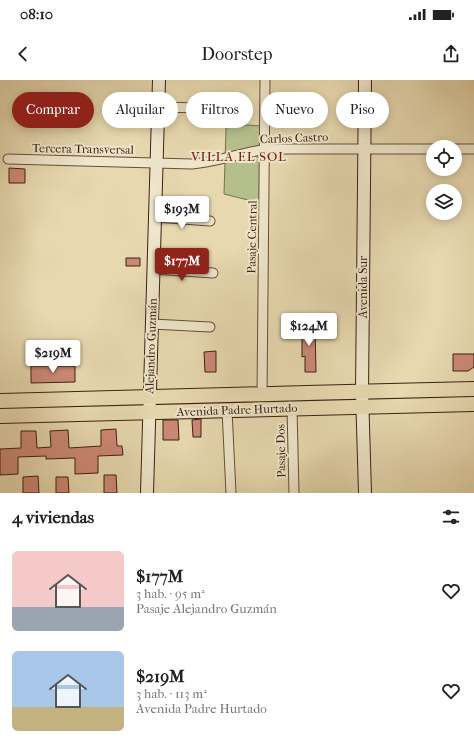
<!DOCTYPE html>
<html lang="es">
<head>
<meta charset="utf-8">
<style>
	:root { --surface:#fff; --page:#f6f6f6; --text:#222; --muted:#767676; --accent:#8f2418 }
	body { margin:0; font-family:"IM FELL French Canon",serif; background:var(--page); color:var(--text); height:100vh; display:flex; flex-direction:column; font-size:15px; white-space:nowrap }
	* { box-sizing:border-box; margin:0 }
	p { font-size:13px; color:var(--muted) }
	.icon { flex:none; width:22px; height:22px; fill:none; stroke:currentColor; stroke-width:2; stroke-linecap:round; stroke-linejoin:round }
	.map { position:relative; height:413px; overflow:hidden }
	.details { display:flex; flex-direction:column; background:var(--surface); flex:1 }
	.details>* { flex:none }
	.top-card { position:absolute; left:12px; top:12px; width:450px; height:36px; display:flex; gap:8px }
	.controls { position:absolute; left:426px; top:60px; display:grid; gap:8px }
	.controls a { display:grid; place-items:center; width:36px; height:36px; border-radius:50%; background:var(--surface); box-shadow:0 2px 10px #0003; font-size:20px }
	.price { position:absolute; translate:-50% -34px; padding:0 9px; border-radius:4px; background:#fff; color:#222; font-size:13px; line-height:26px; filter:drop-shadow(0 1px 2px #0008) }
	.price::after { content:''; position:absolute; left:50%; top:24px; width:12px; height:9px; margin-left:-6px; background:inherit; clip-path:polygon(0 0,100% 0,50% 100%) }
	.price.selected { background:var(--accent); color:#fff }
	ul { padding:0; list-style:none }
	li { display:flex; align-items:center; gap:12px; height:100px; padding:0 12px }
	li span { display:grid; place-items:center; flex:none; width:112px; height:80px; border-radius:6px; color:#555 }
	li>.icon { margin-inline-start:auto }
	span .icon { width:48px; height:48px; fill:#fffc; stroke-width:1 }
	li b { font-size:17px }
	h2 { display:flex; justify-content:space-between; align-items:center; height:48px; padding:0 12px; font-size:17px }
	.tag { padding:0 14px; border-radius:18px; background:var(--surface); box-shadow:0 2px 10px #0003; font-size:14px; line-height:36px }
	.tag.selected { background:var(--accent); color:#fff }
	.status { display:flex; justify-content:space-between; align-items:center; height:28px; padding:0 20px; background:var(--surface); direction:ltr }
	.status svg { height:11px; fill:currentColor }
	header { display:flex; justify-content:space-between; align-items:center; height:52px; padding:0 12px; background:var(--surface); font-size:18px; font-weight:600 }
	.map>svg:first-child { display:block }
</style>
</head>
<body>
<div class="status"><b>08:10</b><svg viewBox="0 0 49 12"><path d="M0 12V9h3v3zM5 12V6h3v6zM10 12V3h3v9zM15 12V0h3v12zM26 1h20v11H26zM47 4h2v5h-2z"/></svg></div>
<header><svg class="icon" aria-label="back" viewBox="0 0 24 24"><path d="M15 5l-7 7 7 7"/></svg>Doorstep<svg class="icon" aria-label="share" viewBox="0 0 24 24"><path d="M12 15V3M7 8l5-5 5 5M5 13v7h14v-7"/></svg></header>
<div class="map">
<svg width="474" height="413" viewBox="0 0 474 413">
	<rect width="100%" height="100%" fill="#e7d8af"/>
	<filter id="stains"><feTurbulence type="fractalNoise" baseFrequency=".005" numOctaves="4"/><feColorMatrix values="0 0 0 0 .2 0 0 0 0 .09 0 0 0 0 .02 0 0 0 .5 -.17"/></filter>
	<radialGradient id="worn" r=".72"><stop offset=".6" stop-color="#630" stop-opacity="0"/><stop offset="1" stop-color="#630" stop-opacity=".3"/></radialGradient>
	<path fill="#b4bf8c" stroke="#787050" d="M248,45L261,46L260,123L224,114L226,48Z"/>
	<path fill="#cc8976" stroke="#3d2013" d="M9,88L25,89V103H9Z
		M126,178H140V186H126Z
		M302,244H315L316,292H305V276L302,277Z
		M216,271V292H205L204,272Z
		M453,274H474V287L468,291H453Z
		M31,286H75V302L31,303Z
		M201,339V357H193L192,340Z
		M163,340H178L179,360H163Z
		M116,349L117,366H122L123,375L98,376V393L75,394V378L46,379V376L18,377V394L0,395V369L21,368V351H36L37,368L51,367L50,351L68,350L69,368L101,366V350Z
		M104,395H116L117,413H104Z
		M38,396L39,413H23V397Z
		M56,397H68L69,413H56Z"/>
	<g fill="none" stroke-linecap="round" stroke-linejoin="round">
		<defs>
			<path id="street" d="M158,27L201,28
				M455,69H474
				M8,79L192,84C219,82 244,71 271,69H433
				M155,137L210,141
				M153,189L213,193
				M152,244L210,247
				M262,315L265,0
				M292,328L294,413
				M227,330L231,413"/>
			<path id="secondary" d="M147,413L159,0
				M365,413L362,312L365,0"/>
			<path id="primary" d="M0,321C158,316 316,313 474,309
				M0,336L474,324"/>
		</defs>
		<use href="#street" stroke="#684e3a" stroke-width="11"/>
		<use href="#secondary" stroke="#3d2013" stroke-width="14"/>
		<use href="#primary" stroke="#3d2013" stroke-width="16"/>
		<use href="#street" stroke="#efe6cb" stroke-width="9"/>
		<use href="#secondary" stroke="#efe6cb" stroke-width="12"/>
		<use href="#primary" stroke="#e7d8af" stroke-width="14"/>
	</g>
	<g text-anchor="middle" stroke-width="4" stroke-linejoin="round" paint-order="stroke">
		<g font-size="12" fill="#3d2013" stroke="#efe6cb">
			<text transform="translate(294 58) rotate(-2)" y="4">Carlos Castro</text>
			<text transform="translate(83 69) rotate(1)" y="4">Tercera Transversal</text>
			<text transform="translate(252 157) rotate(-89)" y="4">Pasaje Central</text>
			<text transform="translate(363 207) rotate(-90)" y="4">Avenida Sur</text>
			<text transform="translate(151 266) rotate(-88)" y="4">Alejandro Guzmán</text>
			<text transform="translate(237 330) rotate(-2)" y="4">Avenida Padre Hurtado</text>
			<text transform="translate(281 371) rotate(-91)" y="4">Pasaje Dos</text>
		</g>
		<g font-size="13" letter-spacing="1" fill="#7a1f14" stroke="#efe6cb">
			<text x="239" y="81">VILLA EL SOL</text>
		</g>
	</g>
	<rect width="100%" height="100%" filter="url(#stains)"/>
	<rect width="100%" height="100%" fill="url(#worn)"/>
</svg>
<div class="controls">
<a><svg class="icon" aria-label="locate" viewBox="0 0 24 24"><circle cx="12" cy="12" r="6"/><path d="M12 2v4M12 18v4M2 12h4M18 12h4"/></svg></a>
<a><svg class="icon" aria-label="layers" viewBox="0 0 24 24"><path d="M12 4l9 5-9 5-9-5zM3 14l9 5 9-5"/></svg></a>
</div>
<b class="price" style="left:182px;top:150px">$193M</b>
<b class="price selected" style="left:182px;top:202px">$177M</b>
<b class="price" style="left:309px;top:267px">$124M</b>
<b class="price" style="left:53px;top:294px">$219M</b>
<div class="top-card">
<a class="tag selected">Comprar</a>
<a class="tag">Alquilar</a>
<a class="tag">Filtros</a>
<a class="tag">Nuevo</a>
<a class="tag">Piso</a>
</div>
</div>
<section class="details">
<h2>4 viviendas<svg class="icon" aria-label="filters" viewBox="0 0 24 24"><path d="M4 7h16M4 17h16"/><circle cx="9" cy="7" r="2"/><circle cx="15" cy="17" r="2"/></svg></h2>
<ul>
<li><span style="background:linear-gradient(#f6c9c9 70%,#9aa5b1 0)"><svg class="icon" aria-label="home" viewBox="0 0 24 24"><path d="M3 11l9-7 9 7M6 9v11h12V9"/></svg></span><div><b>$177M</b><p>3 hab. · 95 m²</p><p>Pasaje Alejandro Guzmán</p></div><svg class="icon" aria-label="heart" viewBox="0 0 24 24"><path d="M12 20l-8-8c-3-5 5-10 8-4 3-6 11-1 8 4z"/></svg></li>
<li><span style="background:linear-gradient(#a9c7e8 70%,#c2b280 0)"><svg class="icon" aria-label="home" viewBox="0 0 24 24"><path d="M3 11l9-7 9 7M6 9v11h12V9"/></svg></span><div><b>$219M</b><p>3 hab. · 113 m²</p><p>Avenida Padre Hurtado</p></div><svg class="icon" aria-label="heart" viewBox="0 0 24 24"><path d="M12 20l-8-8c-3-5 5-10 8-4 3-6 11-1 8 4z"/></svg></li>
</ul>
</section>
</body>
</html>
